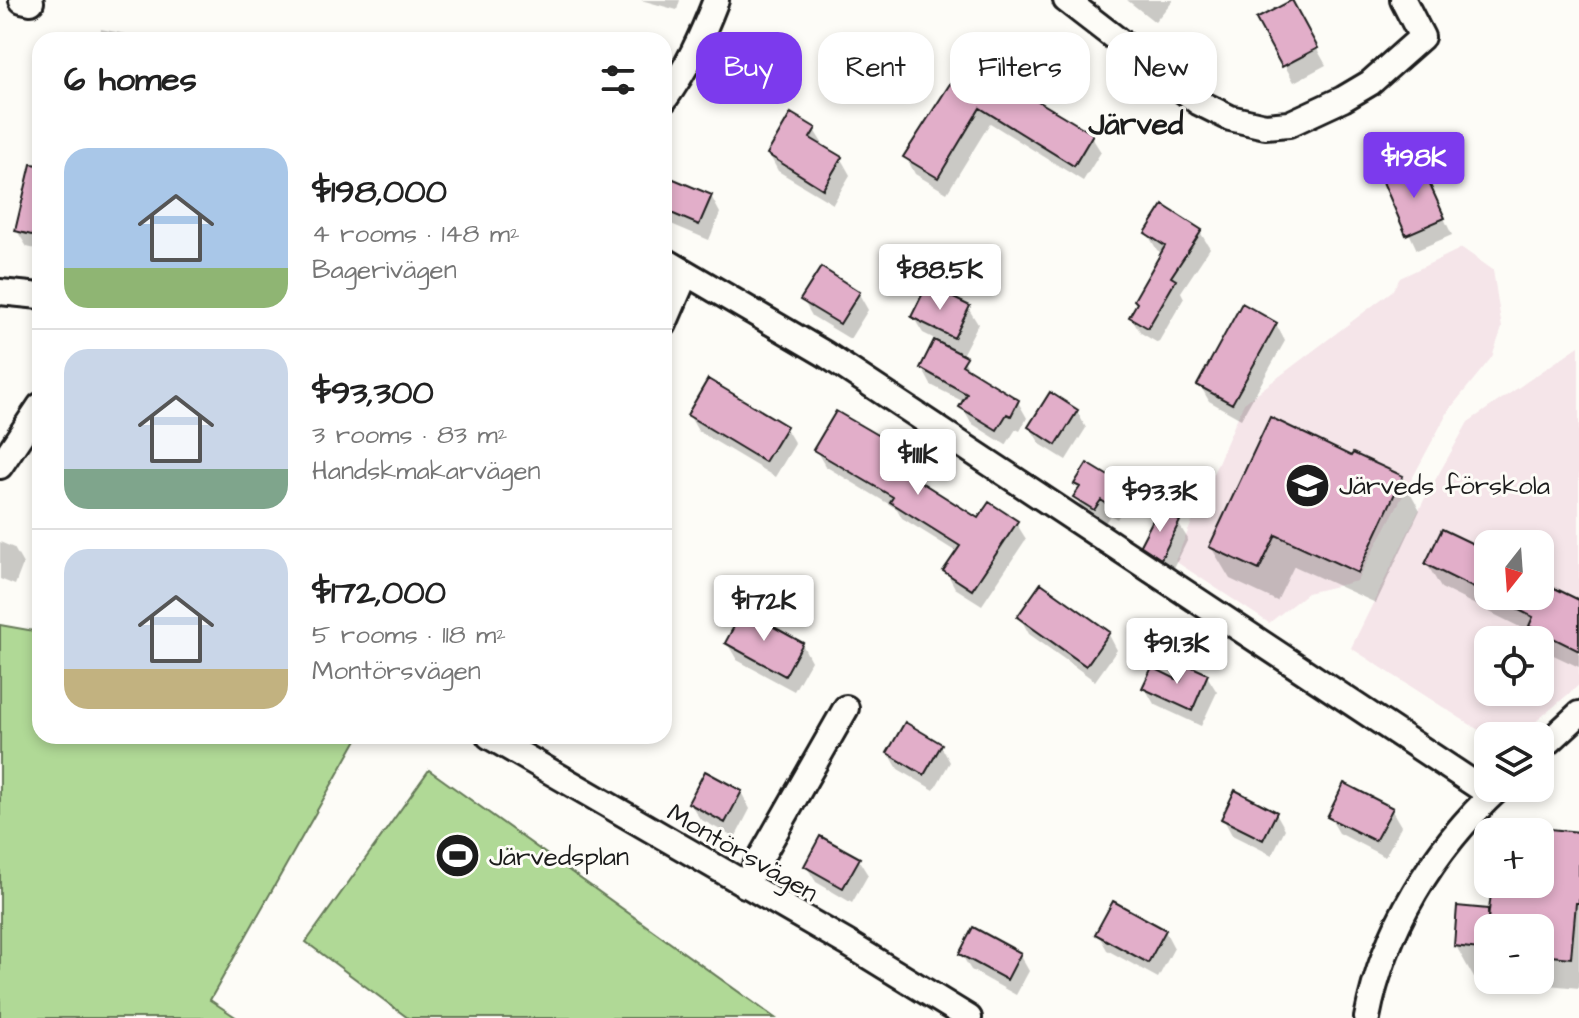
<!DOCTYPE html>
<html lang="en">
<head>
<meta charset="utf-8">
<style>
	:root { --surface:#fff; --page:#f2f2f2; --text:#222; --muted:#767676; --line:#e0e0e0; --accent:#7c3aed }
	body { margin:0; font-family:"Architects Daughter",sans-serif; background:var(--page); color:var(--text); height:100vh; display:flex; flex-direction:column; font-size:30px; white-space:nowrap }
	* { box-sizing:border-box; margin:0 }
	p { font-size:26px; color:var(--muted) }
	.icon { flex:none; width:44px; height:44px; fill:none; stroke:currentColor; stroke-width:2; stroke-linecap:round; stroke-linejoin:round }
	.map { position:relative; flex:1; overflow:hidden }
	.sheet { position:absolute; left:32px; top:32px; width:640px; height:712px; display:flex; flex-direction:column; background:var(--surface); border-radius:24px; box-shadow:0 4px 12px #0003 }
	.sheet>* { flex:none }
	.top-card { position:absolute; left:696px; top:32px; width:760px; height:72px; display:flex; gap:16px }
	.needle { width:52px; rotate:197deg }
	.fabs { position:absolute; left:1474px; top:530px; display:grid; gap:16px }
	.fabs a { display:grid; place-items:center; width:80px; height:80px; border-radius:16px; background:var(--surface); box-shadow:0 4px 12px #0003; font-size:40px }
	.price { position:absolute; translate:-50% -68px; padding:0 18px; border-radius:8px; background:#fff; color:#222; font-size:26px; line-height:52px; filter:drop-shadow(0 2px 4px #0008) }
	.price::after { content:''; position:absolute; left:50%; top:48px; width:24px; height:18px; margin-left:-12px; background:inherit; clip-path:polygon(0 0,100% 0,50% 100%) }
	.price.on { background:var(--accent); color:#fff }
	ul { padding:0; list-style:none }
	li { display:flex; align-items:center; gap:24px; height:200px; padding:0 32px }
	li+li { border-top:2px solid var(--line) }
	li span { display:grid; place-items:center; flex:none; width:224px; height:160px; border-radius:24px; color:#555 }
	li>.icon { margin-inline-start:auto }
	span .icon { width:96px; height:96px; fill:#fffc; stroke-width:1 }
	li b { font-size:34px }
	h2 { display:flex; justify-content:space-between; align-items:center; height:96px; padding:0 32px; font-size:34px }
	.tag { padding:0 28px; border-radius:24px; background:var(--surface); box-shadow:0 4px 12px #0003; font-size:28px; line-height:72px }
	.tag.on { background:var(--accent); color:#fff }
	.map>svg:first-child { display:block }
</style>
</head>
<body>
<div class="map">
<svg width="1579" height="1018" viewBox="0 0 1579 1018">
	<rect width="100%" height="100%" fill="#fdfcf7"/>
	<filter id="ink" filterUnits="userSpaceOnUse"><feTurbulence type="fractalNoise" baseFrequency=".0125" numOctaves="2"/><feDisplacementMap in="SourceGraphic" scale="16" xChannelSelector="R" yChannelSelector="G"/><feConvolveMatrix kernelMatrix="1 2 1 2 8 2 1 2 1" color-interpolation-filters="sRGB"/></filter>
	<g filter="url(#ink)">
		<path fill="#f5e5e9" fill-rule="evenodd" d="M1462,248L1493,270L1502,328L1492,357L1449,410L1357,581L1307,593L1269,623L1175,561L1244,403L1392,291L1400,278Z
			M1579,346V685L1519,736H1488L1351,648L1424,500L1468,422ZM1488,544H1540V596H1488ZM1488,640H1540V692H1488Z"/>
		<path fill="#b0d996" stroke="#667a59" stroke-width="2" d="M0,625L40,632V736H359L210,1000L237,1018H0Z
			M429,770L775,1018H408L306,942Z"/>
		<path fill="#0003" d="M641,0H680L677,10Z
			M1127,0H1173L1155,22Z
			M1291,3L1326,65L1294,82L1259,20Z
			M101,29L136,36L138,40H99Z
			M1010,58L1019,74L1011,87L1091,136L1101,152L1083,181L990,123L947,193L915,174L906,157Z
			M814,130L824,146L841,159L850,175L833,204L778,171L769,154Z
			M1420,168L1452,235L1417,250L1386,183Z
			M664,177L711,196L720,213L709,240L664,221Z
			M40,203V250L27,247L17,231Z
			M1200,232L1210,248L1181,292L1184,298L1158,343L1141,333L1131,317L1163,254L1157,250L1147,233Z
			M859,294L868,310L850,339L812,316L803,300Z
			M968,308L978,324L961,357L974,375L1018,402L1027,418L1020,431L1016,429L1006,445L971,423L962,407L964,402L931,385L922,368L937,340L923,333L913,317Z
			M1276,324L1285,341L1241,419L1209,401L1200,385Z
			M1077,411L1086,428L1066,460L1040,444L1030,427Z
			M689,415L785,427L795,444L775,477L698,431Z
			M816,450L901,452L911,468L906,476L979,521L1016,523L1026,539L982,605L955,588L946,571L958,553L902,518L897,509L825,466Z
			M1352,458L1402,478L1420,510L1376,603L1294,566L1277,601L1230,579L1211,547Z
			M1076,484L1119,485L1128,501L1117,519L1110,515L1104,525L1085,514L1076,497L1080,490Z
			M1178,523L1188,539L1171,574L1152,561L1143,545Z
			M0,542L14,548L23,564L15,585L0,579Z
			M1488,553V596H1540V578L1549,582L1553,590L1579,603V667L1545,651L1536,635L1441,588L1427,564Z
			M1020,617L1108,633L1117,650L1095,681L1029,634Z
			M727,643L802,644L811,661L794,691L737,660Z
			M1207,676L1217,692L1201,726L1154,704L1145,688L1181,683Z
			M941,746L950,762L934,790L898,769L889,753Z
			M741,792L750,809L735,838L700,819L690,803Z
			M1391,809L1401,826L1385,857L1339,833L1329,816Z
			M1276,813L1285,829L1272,855L1232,835L1223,818Z
			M1499,826L1579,834V988L1497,980H1540V928H1488V979L1474,978L1456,946L1459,908L1491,911L1494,884H1540V832H1499Z
			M858,859L868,875L852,903L816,882L806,866Z
			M1165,931L1174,948L1158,978L1107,950L1098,934Z
			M961,954L1020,955L1029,971L1016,995L971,970Z"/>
		<path fill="#e2aec9" stroke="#1c1c1c" stroke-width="2" d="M1292,0L1318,48L1282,67L1256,19Z
			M980,37L1011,56L998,77L1093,134L1074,166L980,108L938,178L903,157Z
			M791,113L816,128L810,138L842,157L823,189L767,154Z
			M31,164L40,165V237L15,231Z
			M1421,165L1445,218L1406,235L1383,182Z
			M664,175L712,195L699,225L664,210Z
			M1163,205L1202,230L1171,277L1176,280L1148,328L1129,317L1137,303L1134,300L1165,246L1145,233Z
			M821,267L860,292L840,324L800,300Z
			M927,285L970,306L954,338L911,317Z
			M1242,303L1277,323L1232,404L1197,385Z
			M934,340L967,357L962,365L1019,400L1011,416L1007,414L997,430L959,407L967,394L920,368Z
			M708,379L787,426L765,462L687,415Z
			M1050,392L1078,410L1056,445L1028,427Z
			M836,411L903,450L894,465L978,518L989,502L1018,521L972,590L943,571L960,546L890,502L893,497L813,450Z
			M1270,417L1351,456L1353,453L1403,476L1358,573L1276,535L1259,570L1209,547Z
			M1087,463L1120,483L1107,504L1101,500L1094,510L1073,497L1080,487L1074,484Z
			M1158,510L1180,521L1161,559L1140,545Z
			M1442,529L1488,551V595L1425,564Z
			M1540,581L1579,600V651L1529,626L1533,617L1491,596H1540Z
			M1041,583L1110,632L1086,666L1017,617Z
			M743,610L803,643L785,676L725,643Z
			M1188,665L1208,674L1192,711L1142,688L1152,667L1180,681Z
			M905,722L942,744L924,775L887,753Z
			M705,771L742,791L725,823L688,803Z
			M1344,783L1393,808L1375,841L1327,817Z
			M1235,790L1277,812L1263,840L1221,819Z
			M1540,828L1579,832V903H1576L1571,958L1540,955V928H1488V950L1454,946L1457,906L1488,909V920L1492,884H1540Z
			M820,836L860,858L843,888L804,866Z
			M1113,901L1166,930L1148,963L1095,934Z
			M973,927L1021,953L1007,980L959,954Z"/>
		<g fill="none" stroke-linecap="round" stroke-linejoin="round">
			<defs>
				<path id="minor" d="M22,0L31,2
					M1066,0L1198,102L1230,118L1265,126L1289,124L1343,99L1370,83L1422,37L1403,0
					M664,100C687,69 702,36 716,0
					M664,260L825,354L1491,795
					M0,292L40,296
					M664,324L686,273
					M0,466L40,406
					M489,736L847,943L969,1018
					M1540,750L1579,714
					M745,885L846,708
					M1367,1018C1384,929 1433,849 1499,788"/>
			</defs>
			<use href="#minor" stroke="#1c1c1c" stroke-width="30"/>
			<use href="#minor" stroke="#fdfcf7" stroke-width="24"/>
		</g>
	</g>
	<defs>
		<symbol id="school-disc" viewBox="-11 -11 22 22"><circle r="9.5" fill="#1c1c1c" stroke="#fdfcf7"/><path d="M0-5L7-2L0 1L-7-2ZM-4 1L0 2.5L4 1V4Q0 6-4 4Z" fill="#fff"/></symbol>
		<symbol id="stadium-disc" viewBox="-11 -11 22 22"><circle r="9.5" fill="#1c1c1c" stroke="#fdfcf7"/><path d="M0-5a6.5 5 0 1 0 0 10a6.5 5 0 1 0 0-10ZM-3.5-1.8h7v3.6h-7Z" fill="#fff"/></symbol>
	</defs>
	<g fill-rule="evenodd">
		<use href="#school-disc" x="1282" y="460" width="51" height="51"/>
		<use href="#stadium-disc" x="432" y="830" width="51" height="51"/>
	</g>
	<g text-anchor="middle" stroke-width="6" stroke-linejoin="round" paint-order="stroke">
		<g font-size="26" fill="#1c1c1c" stroke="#fdfcf7" text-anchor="start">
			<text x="1339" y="494">Järveds förskola</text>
			<text x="489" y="865">Järvedsplan</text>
		</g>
		<g font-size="26" fill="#1c1c1c" stroke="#fdfcf7">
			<text transform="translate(743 852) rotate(30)" y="9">Montörsvägen</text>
		</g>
		<g font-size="30" font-weight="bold" fill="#1c1c1c" stroke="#fdfcf7">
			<text x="1136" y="134">Järved</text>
		</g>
	</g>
</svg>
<div class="fabs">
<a><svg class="needle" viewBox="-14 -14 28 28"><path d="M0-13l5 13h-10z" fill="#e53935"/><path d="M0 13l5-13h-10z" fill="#767676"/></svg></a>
<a><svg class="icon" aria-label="locate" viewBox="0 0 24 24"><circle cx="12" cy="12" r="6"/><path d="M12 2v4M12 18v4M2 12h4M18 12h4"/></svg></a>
<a><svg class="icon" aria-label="layers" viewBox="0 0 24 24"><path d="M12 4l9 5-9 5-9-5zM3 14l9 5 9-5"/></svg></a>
<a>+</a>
<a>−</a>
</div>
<b class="price on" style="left:1414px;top:200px">$198K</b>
<b class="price" style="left:940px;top:312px">$88.5K</b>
<b class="price" style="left:918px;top:497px">$111K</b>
<b class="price" style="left:1160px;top:534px">$93.3K</b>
<b class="price" style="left:764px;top:643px">$172K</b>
<b class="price" style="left:1177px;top:686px">$91.3K</b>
<div class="top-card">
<a class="tag on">Buy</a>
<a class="tag">Rent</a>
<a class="tag">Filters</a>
<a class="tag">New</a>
</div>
<section class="sheet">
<h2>6 homes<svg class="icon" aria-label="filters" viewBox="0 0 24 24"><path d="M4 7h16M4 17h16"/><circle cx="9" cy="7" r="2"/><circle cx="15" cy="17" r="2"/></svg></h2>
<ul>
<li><span style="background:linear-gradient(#a9c7e8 75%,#8fb573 0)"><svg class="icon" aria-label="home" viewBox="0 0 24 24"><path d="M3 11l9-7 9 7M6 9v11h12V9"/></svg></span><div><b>$198,000</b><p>4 rooms · 148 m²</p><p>Bagerivägen</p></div></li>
<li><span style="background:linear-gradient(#c9d6e8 75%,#7fa58c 0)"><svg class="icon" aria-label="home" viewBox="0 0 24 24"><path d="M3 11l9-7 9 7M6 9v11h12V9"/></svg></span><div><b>$93,300</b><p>3 rooms · 83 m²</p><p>Handskmakarvägen</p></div></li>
<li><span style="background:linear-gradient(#c9d6e8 75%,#c2b280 0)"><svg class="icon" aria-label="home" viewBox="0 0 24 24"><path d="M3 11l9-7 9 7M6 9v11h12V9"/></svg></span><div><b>$172,000</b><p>5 rooms · 118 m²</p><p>Montörsvägen</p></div></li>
</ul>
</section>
</div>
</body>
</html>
